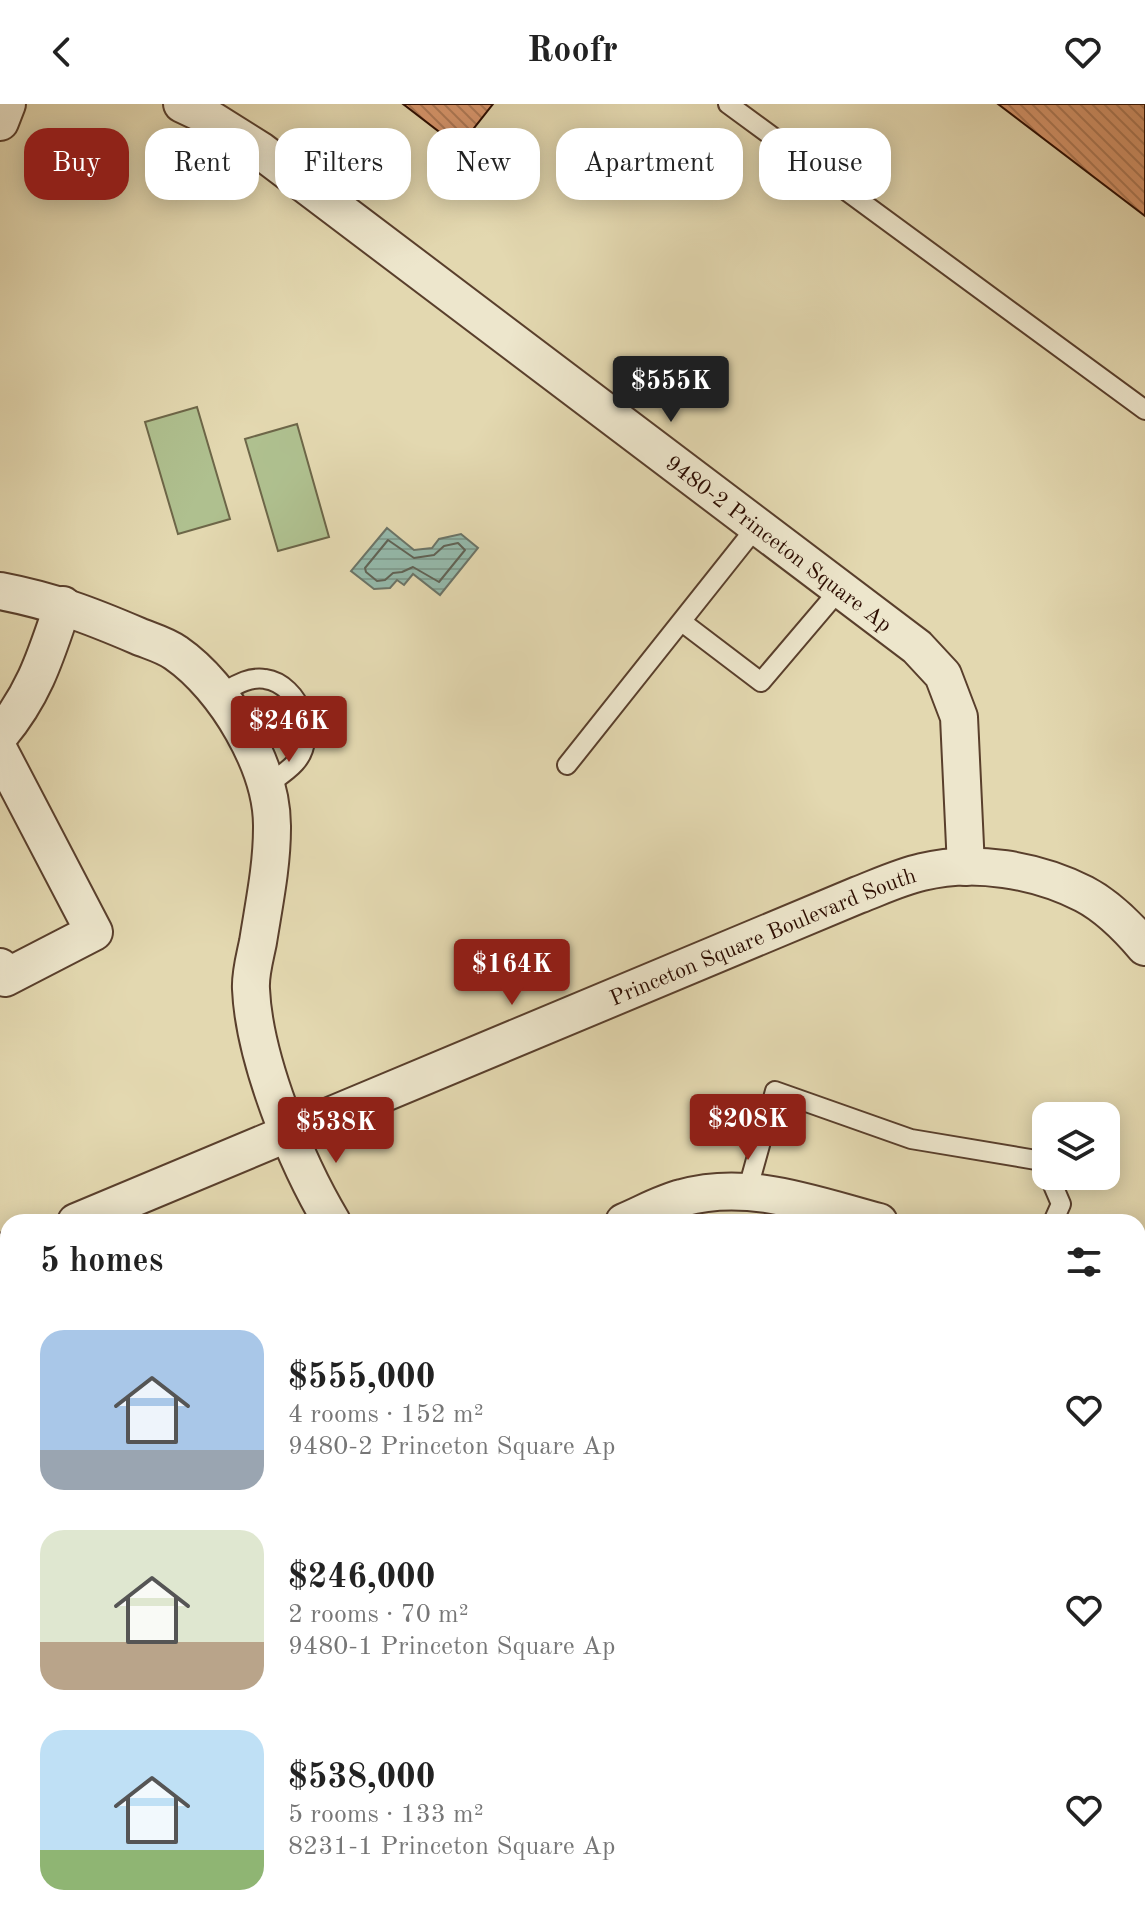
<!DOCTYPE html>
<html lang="en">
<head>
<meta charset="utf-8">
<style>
	:root { --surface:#fff; --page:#f6f6f6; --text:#222; --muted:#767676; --accent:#8f2418 }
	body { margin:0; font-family:"Old Standard TT",serif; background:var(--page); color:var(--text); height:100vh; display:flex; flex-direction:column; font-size:30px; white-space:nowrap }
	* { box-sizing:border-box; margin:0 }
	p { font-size:26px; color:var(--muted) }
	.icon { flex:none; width:44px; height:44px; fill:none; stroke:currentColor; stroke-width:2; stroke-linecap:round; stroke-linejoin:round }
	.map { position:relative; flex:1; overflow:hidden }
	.sheet { position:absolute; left:0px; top:1110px; width:1146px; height:712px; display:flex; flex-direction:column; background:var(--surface); border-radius:24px 24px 0 0; box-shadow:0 4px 20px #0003 }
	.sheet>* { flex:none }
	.banner { position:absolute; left:24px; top:24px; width:1098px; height:72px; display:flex; gap:16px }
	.tools { position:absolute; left:1032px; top:998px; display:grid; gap:16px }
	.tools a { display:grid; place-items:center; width:88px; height:88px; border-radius:16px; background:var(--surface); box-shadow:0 4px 20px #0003; font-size:40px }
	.price { position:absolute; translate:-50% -68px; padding:0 18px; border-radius:8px; background:var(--accent); color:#fff; font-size:26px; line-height:52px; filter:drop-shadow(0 2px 4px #0008) }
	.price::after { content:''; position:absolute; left:50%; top:48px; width:24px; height:18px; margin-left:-12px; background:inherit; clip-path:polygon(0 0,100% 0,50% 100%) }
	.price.selected { background:#222; color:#fff }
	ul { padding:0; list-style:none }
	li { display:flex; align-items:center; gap:24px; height:200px; padding:0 40px }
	li span { display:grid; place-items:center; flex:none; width:224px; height:160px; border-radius:24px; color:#555 }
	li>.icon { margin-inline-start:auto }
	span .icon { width:96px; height:96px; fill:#fffc; stroke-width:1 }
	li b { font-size:34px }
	h2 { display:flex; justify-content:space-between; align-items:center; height:96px; padding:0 40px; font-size:34px }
	.pill { padding:0 28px; border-radius:24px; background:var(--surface); box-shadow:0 4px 20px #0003; font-size:28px; line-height:72px }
	.pill.selected { background:var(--accent); color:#fff }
	header { display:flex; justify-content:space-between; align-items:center; height:104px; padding:0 40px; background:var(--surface); font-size:36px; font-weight:700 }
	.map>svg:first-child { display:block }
</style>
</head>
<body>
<header><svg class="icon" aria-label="back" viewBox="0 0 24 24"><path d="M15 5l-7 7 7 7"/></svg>Roofr<svg class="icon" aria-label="heart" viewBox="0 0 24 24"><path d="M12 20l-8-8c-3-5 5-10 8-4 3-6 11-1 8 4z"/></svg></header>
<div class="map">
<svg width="1145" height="1822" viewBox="0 0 1145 1822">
	<defs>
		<pattern id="water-rules" width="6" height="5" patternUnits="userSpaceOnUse" patternTransform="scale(2)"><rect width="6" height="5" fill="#95baac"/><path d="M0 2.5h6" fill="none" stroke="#819f92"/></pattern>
		<pattern id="building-back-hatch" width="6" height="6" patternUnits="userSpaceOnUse" patternTransform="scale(2)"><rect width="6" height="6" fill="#d8966c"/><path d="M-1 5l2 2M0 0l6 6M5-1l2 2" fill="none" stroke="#af7956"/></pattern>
	</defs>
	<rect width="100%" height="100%" fill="#e3d8b0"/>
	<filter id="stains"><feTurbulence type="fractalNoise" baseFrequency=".0025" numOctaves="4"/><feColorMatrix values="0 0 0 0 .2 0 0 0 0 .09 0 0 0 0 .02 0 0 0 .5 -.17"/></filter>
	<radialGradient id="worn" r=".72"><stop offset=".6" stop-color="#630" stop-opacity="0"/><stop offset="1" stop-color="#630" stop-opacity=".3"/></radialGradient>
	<path fill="#afc08f" stroke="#6d6648" stroke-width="2" d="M197,303L230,415L178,430L145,318Z
		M297,320L329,433L278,447L245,335Z"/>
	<path fill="url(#water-rules)" stroke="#6b7467" stroke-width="2" d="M387,424L414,446L432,444L439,435L461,430L478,444L440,491L413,470L404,481L397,476L390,484L374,485L351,467Z
		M8,1239V1487L0,1481V1241Z
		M277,1814H751L754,1822H276Z"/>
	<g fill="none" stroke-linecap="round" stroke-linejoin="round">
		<path stroke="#606356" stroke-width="2" d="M388,436L414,454L434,451L444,442L458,439L465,446L439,478L413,463L402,468L393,469L385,476L377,477L366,468L365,464Z"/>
	</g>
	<path fill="url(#building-back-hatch)" stroke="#2b0c00" stroke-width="2" d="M403,0H493L459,43Z
		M998,0H1145V112Z"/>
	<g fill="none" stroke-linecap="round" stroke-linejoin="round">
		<defs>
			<path id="service" d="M728,0L1145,306
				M682,518L761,578L840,485
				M218,591C233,583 248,572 265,575C300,580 319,633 295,659C287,668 275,675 266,682
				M567,661L757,422
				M1049,1072L1061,1100L1053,1118
				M747,1088L775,987L911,1035L1042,1057L1046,1066
				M1138,1690L1145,1683"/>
			<g id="minor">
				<path id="s1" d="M182,0L199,8L261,47L917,543L943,571L959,613L966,763"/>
				<path d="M0,18L7,0"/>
				<path d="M0,487C52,497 89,511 138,532C150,537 165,541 176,549C225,583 273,663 272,724C272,762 264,800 258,838C255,853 250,870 251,885C254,955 296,1058 332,1118"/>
				<path d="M0,631C35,589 46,551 63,501"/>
				<path d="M0,648L94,828L5,874L0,863"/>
				<path id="s2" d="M76,1118L858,791C879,783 900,773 922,768C974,755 1037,766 1084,790C1107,802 1128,823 1145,843"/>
				<path d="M624,1118C643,1110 662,1099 682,1094C748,1075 815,1101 879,1118"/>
				<path d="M0,1150L8,1146"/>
				<path d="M1138,1369L1145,1382"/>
				<path d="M0,1707L8,1712"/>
				<path d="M977,1814L980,1822"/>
				<path d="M43,1822L48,1814"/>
				<path d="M1115,1822L1137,1814"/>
			</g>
		</defs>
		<use href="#service" stroke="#593f2c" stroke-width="22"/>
		<use href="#minor" stroke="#593f2c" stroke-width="40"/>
		<use href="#service" stroke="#ede6cc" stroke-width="18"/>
		<use href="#minor" stroke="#ede6cc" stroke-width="36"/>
	</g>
	<g text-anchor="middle" stroke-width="6" stroke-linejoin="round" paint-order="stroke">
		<g font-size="22" fill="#2b0c00" stroke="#ede6cc">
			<text dy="8" stroke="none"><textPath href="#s1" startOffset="742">9480-2 Princeton Square Ap</textPath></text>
			<text dy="8" stroke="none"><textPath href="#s2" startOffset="744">Princeton Square Boulevard South</textPath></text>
		</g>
	</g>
	<rect width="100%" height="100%" filter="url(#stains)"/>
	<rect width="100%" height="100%" fill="url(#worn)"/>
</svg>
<div class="tools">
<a><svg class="icon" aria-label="layers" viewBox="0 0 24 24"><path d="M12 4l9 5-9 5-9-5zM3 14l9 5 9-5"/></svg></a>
</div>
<b class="price selected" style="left:671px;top:320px">$555K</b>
<b class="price" style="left:289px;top:660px">$246K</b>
<b class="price" style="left:512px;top:903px">$164K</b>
<b class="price" style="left:748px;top:1058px">$208K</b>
<b class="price" style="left:336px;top:1061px">$538K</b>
<div class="banner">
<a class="pill selected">Buy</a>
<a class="pill">Rent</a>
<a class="pill">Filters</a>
<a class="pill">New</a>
<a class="pill">Apartment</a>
<a class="pill">House</a>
</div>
<section class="sheet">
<h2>5 homes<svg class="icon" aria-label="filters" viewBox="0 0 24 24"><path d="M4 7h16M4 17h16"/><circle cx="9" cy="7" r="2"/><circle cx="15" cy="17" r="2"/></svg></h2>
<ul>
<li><span style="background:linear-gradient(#a9c7e8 75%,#9aa5b1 0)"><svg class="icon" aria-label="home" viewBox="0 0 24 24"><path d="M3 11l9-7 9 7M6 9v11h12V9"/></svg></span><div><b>$555,000</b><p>4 rooms · 152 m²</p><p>9480-2 Princeton Square Ap</p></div><svg class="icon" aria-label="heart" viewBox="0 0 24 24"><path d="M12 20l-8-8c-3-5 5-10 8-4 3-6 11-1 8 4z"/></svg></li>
<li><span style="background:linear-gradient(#dfe7d0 70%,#b9a48a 0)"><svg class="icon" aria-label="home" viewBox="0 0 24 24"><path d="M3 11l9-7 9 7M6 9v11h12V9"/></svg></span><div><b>$246,000</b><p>2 rooms · 70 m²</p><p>9480-1 Princeton Square Ap</p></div><svg class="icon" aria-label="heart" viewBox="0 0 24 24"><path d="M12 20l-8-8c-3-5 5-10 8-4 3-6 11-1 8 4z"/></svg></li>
<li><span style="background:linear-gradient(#bfe0f5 75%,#8fb573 0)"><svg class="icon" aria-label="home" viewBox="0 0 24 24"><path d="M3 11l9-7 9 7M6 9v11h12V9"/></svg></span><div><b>$538,000</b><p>5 rooms · 133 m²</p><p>8231-1 Princeton Square Ap</p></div><svg class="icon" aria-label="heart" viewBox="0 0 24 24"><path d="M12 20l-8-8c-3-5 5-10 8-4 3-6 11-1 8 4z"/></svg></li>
</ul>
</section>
</div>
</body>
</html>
